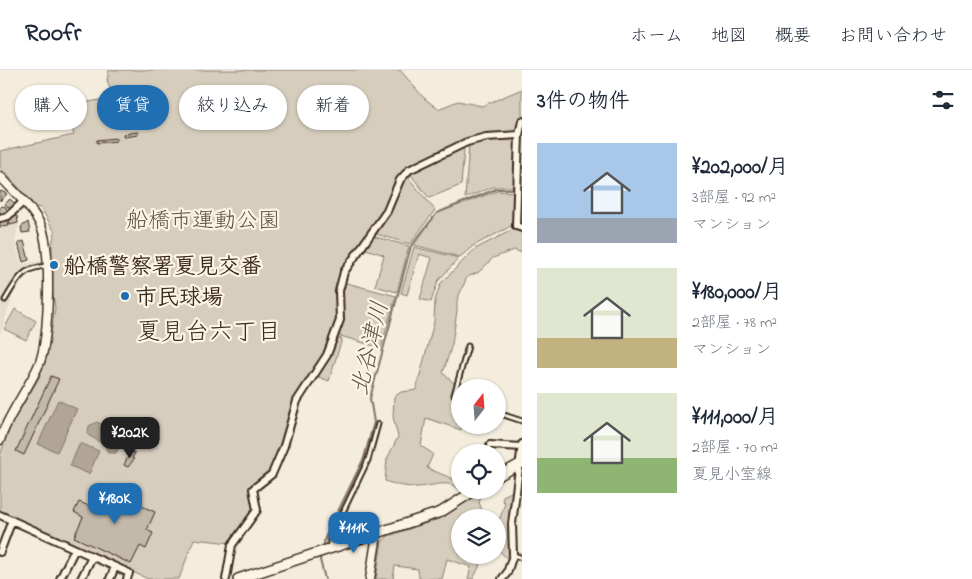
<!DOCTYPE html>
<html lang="ja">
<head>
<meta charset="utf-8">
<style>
	:root { --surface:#fff; --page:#f2f2f3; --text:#1f2937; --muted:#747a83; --line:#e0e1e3; --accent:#1f6fb2 }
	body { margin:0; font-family:"Indie Flower","Klee One",sans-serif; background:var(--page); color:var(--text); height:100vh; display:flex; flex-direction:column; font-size:19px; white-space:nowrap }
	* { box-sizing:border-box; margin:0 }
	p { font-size:16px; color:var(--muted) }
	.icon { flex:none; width:28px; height:28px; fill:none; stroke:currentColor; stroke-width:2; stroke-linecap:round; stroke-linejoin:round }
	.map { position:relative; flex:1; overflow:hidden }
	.details { display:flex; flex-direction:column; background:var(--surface); width:450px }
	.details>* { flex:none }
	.banner { position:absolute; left:15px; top:15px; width:431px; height:45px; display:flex; gap:10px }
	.needle { width:32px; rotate:17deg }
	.buttons { position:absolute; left:451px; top:309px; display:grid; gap:10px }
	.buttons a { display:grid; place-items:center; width:55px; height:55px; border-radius:50%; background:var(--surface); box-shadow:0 1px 4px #0004; font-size:25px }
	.price { position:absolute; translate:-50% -42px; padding:0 11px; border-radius:10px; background:var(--accent); color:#fff; font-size:16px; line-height:32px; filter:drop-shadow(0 1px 2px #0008) }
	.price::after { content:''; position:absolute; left:50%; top:30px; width:15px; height:11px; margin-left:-8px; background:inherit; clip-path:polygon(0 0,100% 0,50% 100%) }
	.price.on { background:#222; color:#fff }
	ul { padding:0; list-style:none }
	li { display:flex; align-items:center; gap:15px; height:125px; padding:0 15px }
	li span { display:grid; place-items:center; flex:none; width:140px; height:100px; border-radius:0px; color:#555 }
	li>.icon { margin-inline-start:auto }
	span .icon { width:60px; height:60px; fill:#fffc; stroke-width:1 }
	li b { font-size:21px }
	h2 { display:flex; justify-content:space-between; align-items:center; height:60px; padding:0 15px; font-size:21px }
	.tag { padding:0 18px; border-radius:22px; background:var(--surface); box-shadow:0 1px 4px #0004; font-size:18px; line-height:45px }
	.tag.on { background:var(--accent); color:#fff }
	header { display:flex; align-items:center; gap:30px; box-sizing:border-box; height:70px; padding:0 25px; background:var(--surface); border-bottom:1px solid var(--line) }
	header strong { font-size:24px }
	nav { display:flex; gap:28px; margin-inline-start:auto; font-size:18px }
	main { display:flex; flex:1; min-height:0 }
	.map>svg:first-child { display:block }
</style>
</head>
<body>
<header>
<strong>Roofr</strong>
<nav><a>ホーム</a><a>地図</a><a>概要</a><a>お問い合わせ</a></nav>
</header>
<main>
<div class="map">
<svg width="522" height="509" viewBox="0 0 522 509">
	<rect width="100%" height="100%" fill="#f4eddd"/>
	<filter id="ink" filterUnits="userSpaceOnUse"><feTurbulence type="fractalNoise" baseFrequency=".02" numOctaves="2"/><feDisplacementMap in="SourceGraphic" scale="10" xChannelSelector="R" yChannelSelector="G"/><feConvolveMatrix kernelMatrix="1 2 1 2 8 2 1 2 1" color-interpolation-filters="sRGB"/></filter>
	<g filter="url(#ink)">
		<path fill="#e5ddce" d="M19,153L15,172L21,194L40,191V199L32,201L14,222L0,265V158Z"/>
		<path fill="#d6cdbd" stroke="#887c6e" d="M109,0H400L424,28L438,39L458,31L482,36L522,19V47L516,62L481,66L406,99L385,140L345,193L336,219L339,248L323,286L300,322L283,375L270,402L253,415L255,440L230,473L194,469L179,509H148L0,441V386L5,370L13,351L39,308L48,280L55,238L51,211L52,174L55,162L41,138L36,137L0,97V81L74,65L66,40L80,23L82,33L113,28L107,10Z
			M516,67L517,69L515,117H493L465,128L469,73L485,69Z
			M462,77L464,81L461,115L429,128L410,104Z
			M407,106L435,140L410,174L373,163L388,143Z
			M497,121L515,122L513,155L473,176L460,187L414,175L437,143Z
			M516,158L522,160V183L514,180L493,188L479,202L467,207L457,230V241L452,274L443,303L455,314L452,326L460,335L458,349L460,355H462L461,360L426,348L421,376L433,384L427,398L458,411L460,420C447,408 432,417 417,417C405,417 396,415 385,411L387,389L398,367L393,347L394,327L401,322L416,320L434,252L435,230L441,213L475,179Z
			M372,166L409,176L397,222L375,216L384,185L363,178Z
			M414,177L459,188L438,211L431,232L420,229L432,188L419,184L407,225L401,223Z
			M343,212L396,226L381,278L337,265L340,221Z
			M15,239L36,251L26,270L4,259Z
			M337,267L342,269L329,311L316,306Z
			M483,421L479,432L483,443L489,447L460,448V485H476L481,493L473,509H468L471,497L447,489L442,509L419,508L418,499L395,496L393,508L394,509H376L382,472L388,466L441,448Z
			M513,421L510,484V492L498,479V449L500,448L505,433L502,430L503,426Z"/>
		<path fill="#b0a596" stroke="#817466" d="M58,330L77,339L57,382L38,374Z
			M97,352C106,355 115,370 118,379L116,383H108L105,375L88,365L89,356Z
			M80,373L99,381L89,404L70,396Z"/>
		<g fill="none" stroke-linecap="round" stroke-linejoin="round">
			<path stroke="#817466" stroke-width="2" d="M323,478L325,468L364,388L374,352L370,328L411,176L437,143L496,119H515
				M321,485L320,490L325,509"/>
		</g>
		<path fill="#c3b9aa" stroke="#3b2a1e" d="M138,62V65L124,67L123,64Z
			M116,68V71L97,73V70Z
			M1,121L7,124L0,131V122Z
			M10,129L15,134L10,139L5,134Z
			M-1 140a4 4 0 1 1 8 0a4 4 0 1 1-8 0Z
			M17,146L18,153L10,155L9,148Z
			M7,148L9,156L0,157V150Z
			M28,152L30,162L22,163L21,157Z
			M24,171L29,190L23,192L18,173Z
			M51,306L59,309L24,385L16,381Z
			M131,381L135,383L132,388L134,389L128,397L124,395Z
			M98,416L155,442L147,460L153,463L146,479L140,476L131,494L74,467L83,447L74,442L79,432L89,436Z"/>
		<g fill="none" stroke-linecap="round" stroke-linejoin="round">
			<defs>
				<path id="service" d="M5,230C18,209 21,198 47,196
					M460,333L454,325L468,276
					M498,343L522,351
					M330,478V469L368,390L378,354
					M514,485L522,488"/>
				<path id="minor" d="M519,65L516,156L522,158
					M0,148L8,146L23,132
					M490,375L521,377
					M0,445L129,503L127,509
					M0,482L12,450
					M60,509L75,479
					M81,509L92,487
					M110,509L115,497
					M226,509L232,475L257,440L253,419L272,404L284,376L297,331L327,285L340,250L339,221L344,202L387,141L400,110L409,100L467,72L486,67L519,65L522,51
					M502,509L507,503L513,485L512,454L522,374"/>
				<path id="tertiary" d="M0,106C14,122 32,137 41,156C52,181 49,266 40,292C29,319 9,342 0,370
					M370,509L377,464"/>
				<path id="secondary" d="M498,406L522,393
					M238,509L441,442L475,420"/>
			</defs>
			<use href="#service" stroke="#3b2a1e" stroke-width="7"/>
			<use href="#minor" stroke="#3b2a1e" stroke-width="10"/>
			<use href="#tertiary" stroke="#3b2a1e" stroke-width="11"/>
			<use href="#secondary" stroke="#3b2a1e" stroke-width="12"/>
			<use href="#service" stroke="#fcf5e5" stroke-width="3"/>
			<use href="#minor" stroke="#fcf5e5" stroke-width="6"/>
			<use href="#tertiary" stroke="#fcf5e5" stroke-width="8"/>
			<use href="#secondary" stroke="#fcf5e5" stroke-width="9"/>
		</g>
	</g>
	<g fill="#1f6fb2" stroke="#fcf5e5" stroke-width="2">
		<circle cx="54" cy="195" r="5"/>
		<circle cx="125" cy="226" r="5"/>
	</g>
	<g text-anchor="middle" stroke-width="4.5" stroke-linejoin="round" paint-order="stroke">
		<g font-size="22" fill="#625346" stroke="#fcf5e5">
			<text x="203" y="157">船橋市運動公園</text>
		</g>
		<g font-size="22" font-weight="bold" fill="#3b2a1e" stroke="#fcf5e5" text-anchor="start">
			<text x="64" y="203">船橋警察署夏見交番</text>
			<text x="135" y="234">市民球場</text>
		</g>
		<g font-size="24" fill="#3b2a1e" stroke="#fcf5e5">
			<text x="209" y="269">夏見台六丁目</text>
		</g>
		<g font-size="24" font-style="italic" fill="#645548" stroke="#fcf5e5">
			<text transform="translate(369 278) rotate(-77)" y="8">北谷津川</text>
		</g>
	</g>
</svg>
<div class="buttons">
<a><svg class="needle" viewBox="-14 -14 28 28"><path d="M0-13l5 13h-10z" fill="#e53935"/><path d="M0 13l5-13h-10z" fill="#747a83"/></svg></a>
<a><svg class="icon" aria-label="locate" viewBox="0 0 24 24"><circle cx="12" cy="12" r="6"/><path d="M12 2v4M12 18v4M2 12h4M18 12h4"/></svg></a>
<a><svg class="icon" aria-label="layers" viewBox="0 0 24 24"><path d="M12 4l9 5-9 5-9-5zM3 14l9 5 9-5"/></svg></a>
</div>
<b class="price on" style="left:130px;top:389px">¥202K</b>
<b class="price" style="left:115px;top:455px">¥180K</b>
<b class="price" style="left:354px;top:484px">¥111K</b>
<div class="banner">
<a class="tag">購入</a>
<a class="tag on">賃貸</a>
<a class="tag">絞り込み</a>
<a class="tag">新着</a>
</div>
</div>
<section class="details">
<h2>3件の物件<svg class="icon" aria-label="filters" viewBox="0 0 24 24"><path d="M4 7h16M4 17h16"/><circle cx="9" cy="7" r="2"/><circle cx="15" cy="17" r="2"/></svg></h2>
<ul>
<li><span style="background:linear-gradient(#a9c7e8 75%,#9aa5b1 0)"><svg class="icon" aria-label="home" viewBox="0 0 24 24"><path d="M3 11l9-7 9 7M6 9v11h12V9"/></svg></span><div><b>¥202,000/月</b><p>3部屋 · 92 m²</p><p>マンション</p></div></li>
<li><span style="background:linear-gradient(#dfe7d0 70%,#c2b280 0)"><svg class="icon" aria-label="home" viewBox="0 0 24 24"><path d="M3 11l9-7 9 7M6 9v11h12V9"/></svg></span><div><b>¥180,000/月</b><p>2部屋 · 78 m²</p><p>マンション</p></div></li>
<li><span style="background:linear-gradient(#dfe7d0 65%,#8fb573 0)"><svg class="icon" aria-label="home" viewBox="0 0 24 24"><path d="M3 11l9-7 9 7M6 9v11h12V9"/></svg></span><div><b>¥111,000/月</b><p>2部屋 · 70 m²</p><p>夏見小室線</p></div></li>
</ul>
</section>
</main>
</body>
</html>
